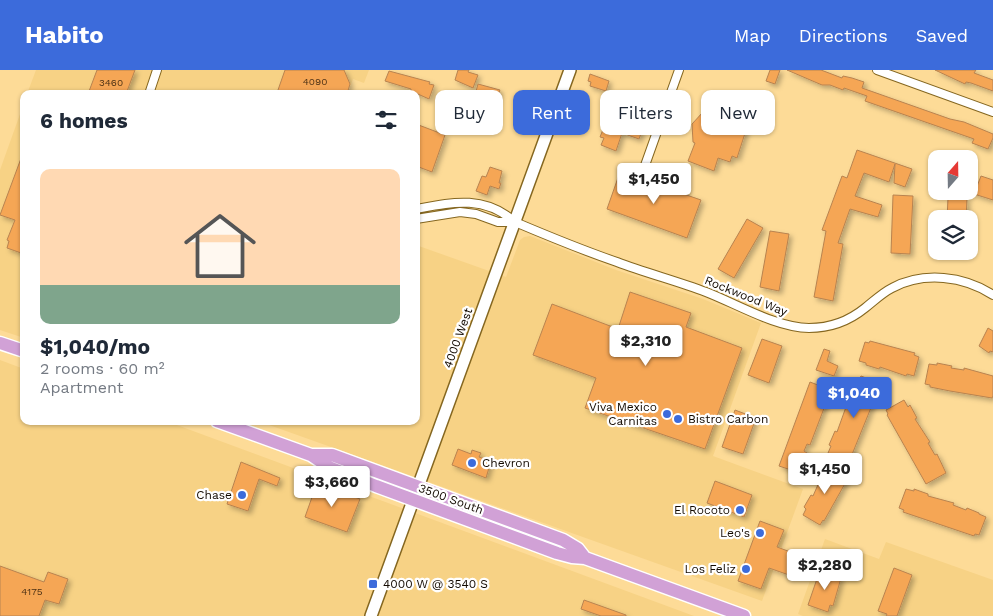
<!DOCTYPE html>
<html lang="en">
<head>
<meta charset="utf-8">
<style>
	:root { --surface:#fff; --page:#f6f6f7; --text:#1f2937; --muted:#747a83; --line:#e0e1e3; --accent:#3c6bdb }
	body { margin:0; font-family:"Work Sans",sans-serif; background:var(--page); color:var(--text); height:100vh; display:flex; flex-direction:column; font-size:19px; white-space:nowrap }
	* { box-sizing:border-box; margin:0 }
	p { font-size:16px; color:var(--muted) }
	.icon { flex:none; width:28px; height:28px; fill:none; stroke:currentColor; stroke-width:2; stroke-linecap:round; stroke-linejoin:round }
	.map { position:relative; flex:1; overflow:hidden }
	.details { position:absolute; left:20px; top:20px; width:400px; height:335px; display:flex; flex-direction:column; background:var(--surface); border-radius:10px; box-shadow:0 1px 4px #0004 }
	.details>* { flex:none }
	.hud { position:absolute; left:435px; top:20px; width:475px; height:45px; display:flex; gap:10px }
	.needle { width:32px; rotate:20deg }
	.controls { position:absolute; left:928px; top:80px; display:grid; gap:10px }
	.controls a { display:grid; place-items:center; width:50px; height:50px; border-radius:10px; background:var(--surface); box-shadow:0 1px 4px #0004; font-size:25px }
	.price { position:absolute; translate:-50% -42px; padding:0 11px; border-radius:5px; background:#fff; color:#222; font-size:16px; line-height:32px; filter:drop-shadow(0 1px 2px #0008) }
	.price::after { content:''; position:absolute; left:50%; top:30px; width:15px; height:11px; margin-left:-8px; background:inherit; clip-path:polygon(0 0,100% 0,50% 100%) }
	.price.current { background:var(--accent); color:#fff }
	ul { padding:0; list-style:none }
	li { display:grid; align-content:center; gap:10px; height:265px; padding:0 20px }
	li+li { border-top:1px solid var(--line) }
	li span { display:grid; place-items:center; height:155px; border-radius:10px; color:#555 }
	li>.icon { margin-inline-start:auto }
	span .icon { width:90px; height:90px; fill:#fffc; stroke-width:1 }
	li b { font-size:21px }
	h2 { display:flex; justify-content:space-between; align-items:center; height:60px; padding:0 20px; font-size:21px }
	.pill { padding:0 18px; border-radius:10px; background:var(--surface); box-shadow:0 1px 4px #0004; font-size:18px; line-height:45px }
	.pill.current { background:var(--accent); color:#fff }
	header { display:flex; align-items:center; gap:30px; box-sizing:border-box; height:70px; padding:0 25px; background:var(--accent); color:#fff }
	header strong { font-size:24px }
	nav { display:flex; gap:28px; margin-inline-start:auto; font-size:18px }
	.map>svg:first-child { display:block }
</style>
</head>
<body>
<header>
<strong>Habito</strong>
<nav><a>Map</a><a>Directions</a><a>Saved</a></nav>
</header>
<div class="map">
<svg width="993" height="546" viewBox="0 0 993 546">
	<defs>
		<filter id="shadow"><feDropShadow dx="3" dy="3" stdDeviation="2.5" flood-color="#0004"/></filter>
	</defs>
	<rect width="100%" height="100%" fill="#fddb97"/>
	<path fill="#f7d285" d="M36,0H369L364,13L353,9L347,24H27Z
		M24,33V268L0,260V100Z
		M530,166L616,200L703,229L761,253L713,386L803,419L762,531L258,351H416V175L506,207L520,170L524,167Z
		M0,290L24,299V351H166L694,546H0Z
		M825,469L879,489L886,472L993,510V546H803L798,544Z"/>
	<path fill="#f5a654" stroke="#b88350" filter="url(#shadow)" d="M97,0H135L126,24H88Z
		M285,0H344L350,14L347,24H280L278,20Z
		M458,0H469L468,2L478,5L473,18L455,10Z
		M770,0H780L775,14L766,11Z
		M787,0H821L842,8L843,6L852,8L864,12L862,18L950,49L964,52L993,64V68L988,79L972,73L974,69L865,31L867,26L844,18L843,20L830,15H822Z
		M935,0H976L974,3L993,10V21L971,13L966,12L965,14Z
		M389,1L430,12L429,14L434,15L429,29L411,21V19L385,11Z
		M590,4L609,11L606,21L590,16L591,12L588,11Z
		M478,14L500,20L496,30L475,25Z
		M713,24L738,33L733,46L746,50L743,56L747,57L737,88L732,86L730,92L718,88L714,101L688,91L695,73L693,72L692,54L703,42L706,43Z
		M610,51L642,61L639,69L622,63L616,81L601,75L604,68L600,67L604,57L608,58Z
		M416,54L445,65L432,102L416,96Z
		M857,80L912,99L905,117L894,113L895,94L889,112L864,103L855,126L882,135L878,147L850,139L838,173L843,174L833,231L814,227L826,161L822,160L842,106L847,108Z
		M23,83H24V184L7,178L9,171L7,170L15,150L0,145Z
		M490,97L502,101L499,113H501L499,119L490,116L487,125L476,121L482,106L486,107Z
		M620,102L701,130L687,168L607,139Z
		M981,106L993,110V130L974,124Z
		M893,125L913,126L910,184L891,183Z
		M948,128L967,129L966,149H947Z
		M747,149L763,158L734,208L718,199Z
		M770,161L789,164L779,221L760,217Z
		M630,222L691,243L686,257L742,278L705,379L585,338L596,308L533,285L552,234L618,259Z
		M988,258L993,261V282L990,281L989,283L979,276Z
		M762,269L782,276L769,313L748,305Z
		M870,271L915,283L914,285L919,287L914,306L907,304L906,306L880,297L879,299L866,295V293L859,291L865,272L869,273Z
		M824,279L830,281L827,291L838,296L834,306L816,300Z
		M937,293L952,296L951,298L964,300V298L993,306V326L992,328L950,321L930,317V315L925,314L929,294L937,295Z
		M861,306L879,313L877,318H879L851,387L849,386L847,391L828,383L831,376L829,375L835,361L837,362L846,337H848L853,325L851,324Z
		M810,312L831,320L810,375L807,374L804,381L807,383L800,403L779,396Z
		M904,330L908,337L910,335L917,348L915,349L930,372L928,373L935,385L937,384L946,403L926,414L887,345L888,344L886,340Z
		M735,340L756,348L743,384L722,377Z
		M458,379L471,384L472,380L481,383L479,387L491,391L486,408L452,395Z
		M241,392L280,408L277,416L259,409L248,441L227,434Z
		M830,396L847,405L845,409L847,410L824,451L823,450L820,455L803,445L806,439L804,437L811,425L813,426L824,401L826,402Z
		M715,411L752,425L744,447L707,433Z
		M317,413L360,429L347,462L305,447Z
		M906,419L914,421V419L928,424V426L954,433L953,435L966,440L967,438L979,443V444L986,447L979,465L975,464L974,466L903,442L904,440L899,438Z
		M760,451L784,460L777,477L796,484L789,505L769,498L761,519L738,511Z
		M0,496L44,512L48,502L68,509L59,534L45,530L39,546H0Z
		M894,498L912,505L897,546H886L887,544L878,541Z
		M820,500L841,508L833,536L830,535L828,542L808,535Z
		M584,530L626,545V546H601L581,539Z"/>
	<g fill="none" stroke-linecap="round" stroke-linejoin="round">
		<defs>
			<path id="street" d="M877,0L993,42
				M149,24L157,0
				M643,101L679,0
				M416,139C453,132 484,125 515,152C548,166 582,180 617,192C646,203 677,211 706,222C737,234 777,258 809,258C830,258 849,251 865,238C874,231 882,223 892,218C924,201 964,206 993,225
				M416,149L460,142L476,144L498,152H515"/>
			<path id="secondary" d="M371,546L570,0"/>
			<path id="primary" d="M0,273L24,281
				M217,351L311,385L329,397L376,416L557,483L572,487L585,488L744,546
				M311,385H332L563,470L578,479L585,488"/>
		</defs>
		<use href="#street" stroke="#856720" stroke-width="10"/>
		<use href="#secondary" stroke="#856720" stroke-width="14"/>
		<use href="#primary" stroke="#fff" stroke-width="15"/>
		<use href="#street" stroke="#fff" stroke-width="8"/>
		<use href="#secondary" stroke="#fff" stroke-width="11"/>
		<use href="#primary" stroke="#d1a1d6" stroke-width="12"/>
	</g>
	<g fill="#3c6bdb" stroke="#fff" stroke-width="2">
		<circle cx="667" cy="344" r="5"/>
		<circle cx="678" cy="349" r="5"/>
		<circle cx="472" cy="393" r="5"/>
		<circle cx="242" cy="425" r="5"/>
		<circle cx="740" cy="440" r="5"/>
		<circle cx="760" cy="463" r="5"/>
		<circle cx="746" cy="499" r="5"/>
		<rect x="368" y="509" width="10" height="10" rx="2.5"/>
	</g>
	<g text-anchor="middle" stroke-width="4.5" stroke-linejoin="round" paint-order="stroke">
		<g font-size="10" fill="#4c3115">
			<text x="315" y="15">4090</text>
			<text x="111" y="16">3460</text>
			<text x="32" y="525">4175</text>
		</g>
		<g font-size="12" fill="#130a00" stroke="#fff">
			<text transform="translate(746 226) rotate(22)" y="4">Rockwood Way</text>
			<text transform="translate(458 268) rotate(-70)" y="4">4000 West</text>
			<text transform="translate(451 429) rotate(20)" y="4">3500 South</text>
		</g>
		<g font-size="12" fill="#130a00" stroke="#fff" text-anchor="end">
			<text x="657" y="341">Viva Mexico<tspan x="657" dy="14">Carnitas</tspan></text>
			<text x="688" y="353" text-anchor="start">Bistro Carbon</text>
			<text x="482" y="397" text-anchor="start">Chevron</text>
			<text x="232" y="429">Chase</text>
			<text x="730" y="444">El Rocoto</text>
			<text x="750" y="467">Leo's</text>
			<text x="736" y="503">Los Feliz</text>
			<text x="383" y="518" text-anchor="start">4000 W @ 3540 S</text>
		</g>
	</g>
</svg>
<div class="controls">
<a><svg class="needle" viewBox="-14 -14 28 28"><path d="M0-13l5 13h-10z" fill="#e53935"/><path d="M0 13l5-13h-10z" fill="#747a83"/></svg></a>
<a><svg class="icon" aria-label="layers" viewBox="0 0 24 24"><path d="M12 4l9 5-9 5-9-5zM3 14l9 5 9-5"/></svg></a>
</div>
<b class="price" style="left:654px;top:135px">$1,450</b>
<b class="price" style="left:646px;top:297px">$2,310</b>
<b class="price current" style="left:854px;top:349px">$1,040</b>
<b class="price" style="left:825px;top:425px">$1,450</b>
<b class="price" style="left:332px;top:438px">$3,660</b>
<b class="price" style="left:825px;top:521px">$2,280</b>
<div class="hud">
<a class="pill">Buy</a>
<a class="pill current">Rent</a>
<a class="pill">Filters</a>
<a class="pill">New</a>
</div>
<section class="details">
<h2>6 homes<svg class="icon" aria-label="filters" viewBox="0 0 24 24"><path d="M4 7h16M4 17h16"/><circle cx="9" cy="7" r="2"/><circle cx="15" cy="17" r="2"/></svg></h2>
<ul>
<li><span style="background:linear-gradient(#ffd9b3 75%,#7fa58c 0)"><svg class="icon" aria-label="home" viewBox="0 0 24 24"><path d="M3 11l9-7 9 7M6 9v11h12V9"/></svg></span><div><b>$1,040/mo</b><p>2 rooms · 60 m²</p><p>Apartment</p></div></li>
</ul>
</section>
</div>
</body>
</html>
